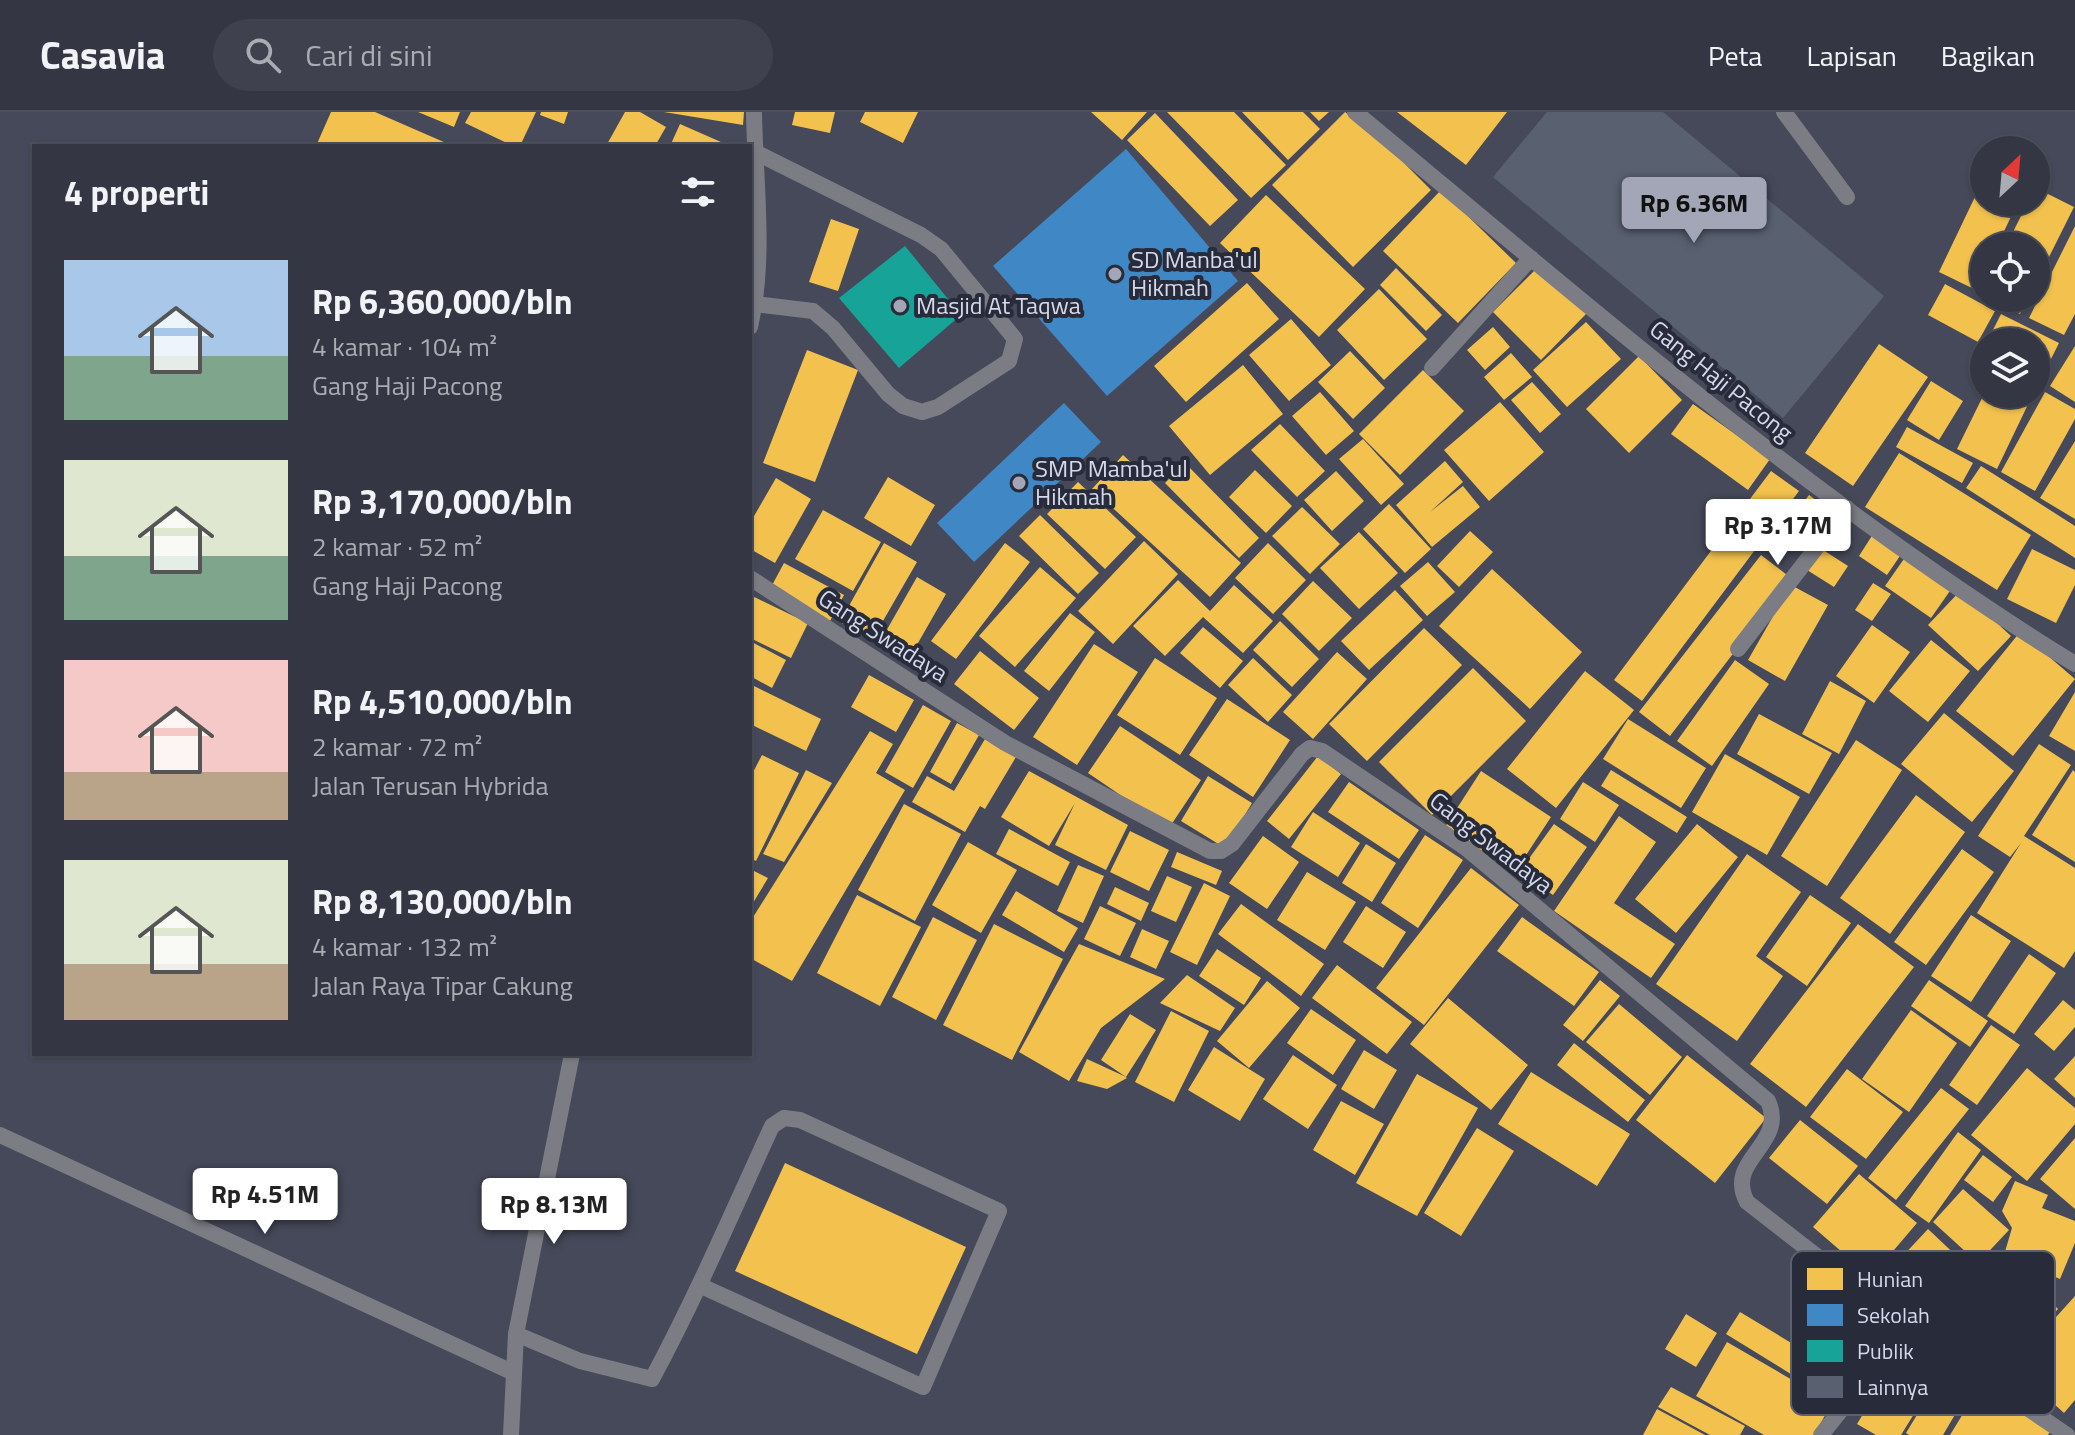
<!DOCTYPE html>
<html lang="id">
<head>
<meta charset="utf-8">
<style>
	:root { --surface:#343743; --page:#3f424e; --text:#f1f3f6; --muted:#a9acb2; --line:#4e515c; --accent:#a2a6b7 }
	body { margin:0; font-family:"Titillium Web",sans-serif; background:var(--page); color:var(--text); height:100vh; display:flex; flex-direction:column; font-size:30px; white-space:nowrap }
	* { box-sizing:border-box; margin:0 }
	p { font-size:26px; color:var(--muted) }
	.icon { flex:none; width:44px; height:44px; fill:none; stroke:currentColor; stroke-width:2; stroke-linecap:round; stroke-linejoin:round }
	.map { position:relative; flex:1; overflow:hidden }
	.drawer { position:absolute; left:32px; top:32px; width:720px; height:912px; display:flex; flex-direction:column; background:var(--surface); border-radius:0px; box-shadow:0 2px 6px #0004,0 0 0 2px var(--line) }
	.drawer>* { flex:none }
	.needle { width:52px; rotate:26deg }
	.buttons { position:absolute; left:1970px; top:24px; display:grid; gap:16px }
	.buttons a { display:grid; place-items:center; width:80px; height:80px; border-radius:50%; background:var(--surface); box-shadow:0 2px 6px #0004,0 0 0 2px var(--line); font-size:40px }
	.price { position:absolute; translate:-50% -68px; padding:0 18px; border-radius:8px; background:#fff; color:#222; font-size:26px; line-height:52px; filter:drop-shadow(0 2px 4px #0008) }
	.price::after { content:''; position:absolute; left:50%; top:48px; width:24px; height:18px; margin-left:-12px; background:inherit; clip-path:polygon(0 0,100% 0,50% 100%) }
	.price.selected { background:var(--accent); color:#111 }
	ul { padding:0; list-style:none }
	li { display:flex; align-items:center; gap:24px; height:200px; padding:0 32px }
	li span { display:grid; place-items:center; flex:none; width:224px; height:160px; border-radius:0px; color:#555 }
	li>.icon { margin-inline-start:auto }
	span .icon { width:96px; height:96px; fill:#fffc; stroke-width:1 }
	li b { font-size:34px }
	h2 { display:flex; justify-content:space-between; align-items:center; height:96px; padding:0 32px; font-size:34px }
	header { display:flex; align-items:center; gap:48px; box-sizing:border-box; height:112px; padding:0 40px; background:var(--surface); border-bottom:2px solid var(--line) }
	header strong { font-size:38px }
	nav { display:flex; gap:44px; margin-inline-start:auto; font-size:28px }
	.search { width:560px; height:72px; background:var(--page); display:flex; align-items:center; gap:20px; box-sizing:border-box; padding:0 28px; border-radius:44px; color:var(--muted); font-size:30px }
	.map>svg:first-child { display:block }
</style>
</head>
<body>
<header>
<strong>Casavia</strong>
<div class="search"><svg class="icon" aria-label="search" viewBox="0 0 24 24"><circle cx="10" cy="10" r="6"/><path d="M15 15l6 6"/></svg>Cari di sini</div>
<nav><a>Peta</a><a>Lapisan</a><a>Bagikan</a></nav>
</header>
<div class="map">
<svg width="2075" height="1323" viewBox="0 0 2075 1323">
	<rect width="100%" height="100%" fill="#464959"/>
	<path fill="#f2c14e" d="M331,0H375L453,34H316Z
		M418,0H460L454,15Z
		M471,0H536L520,34H513L465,11Z
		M541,0H568L564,12L540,3Z
		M625,0H640L666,15L655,34H606Z
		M664,0H744L743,13Z
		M795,0H835L830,21L792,13Z
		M865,0H918L903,31L860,10Z
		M1091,0H1147L1122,28Z
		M1167,0H1234L1286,53L1251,86Z
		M1242,0H1303L1320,17L1288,48Z
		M1310,0H1329L1319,9Z
		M1345,0L1383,30L1431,78L1353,155L1272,73Z
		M1397,0H1507L1466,53Z
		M1155,1L1238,88L1210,114L1127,28Z
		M680,12L730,34H670Z
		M1984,66V90H2018L1997,134H1984V161L1976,178L1939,160Z
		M2036,76L2074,95L2036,171V134H2006L2028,90H2036Z
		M1441,78L1516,151L1458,211L1383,139Z
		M1266,83L1365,177L1319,225L1220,131Z
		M831,107L859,117L838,179L809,170Z
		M2075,114V202L2064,223L2029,206Z
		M1539,154L1587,201L1541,248L1493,200Z
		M1396,156L1442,203L1426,219L1380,173Z
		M1247,171L1279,207L1186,290L1154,254Z
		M1945,172L1995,199L1978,230L1928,203Z
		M1379,177L1427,227L1384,268L1337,218Z
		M1990,186H2028L2020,202Z
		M2001,202L2059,231L2042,265L2036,262V230H1987Z
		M1291,207L1331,253L1289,289L1249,243Z
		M1586,210L1621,247L1567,295L1533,258Z
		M1493,215L1510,235L1485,258L1467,238Z
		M1879,232L1928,265L1853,374L1805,341Z
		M2075,234V290L2050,274Z
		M807,238L858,258L815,370L763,351Z
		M1350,239L1385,276L1353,307L1318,270Z
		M1511,241L1532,265L1504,288L1484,265Z
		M1639,244L1682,288L1629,341L1586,297Z
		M1243,253L1283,302L1210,363L1169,314Z
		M1423,258L1464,299L1400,363L1359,322Z
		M1931,269L1963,289L1939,328L1907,308Z
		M1532,270L1561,302L1540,321L1511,288Z
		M1320,280L1354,319L1326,343L1292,304Z
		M2045,280L2075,297V307L2035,379L2001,360Z
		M1984,282H2033L1997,357L1957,337Z
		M1500,290L1544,340L1489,389L1444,338Z
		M1693,292L1770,347L1748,378L1671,322Z
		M1280,312L1325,359L1297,385L1251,338Z
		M1907,315L1973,351L1962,371L1896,335Z
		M1363,327L1404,372L1381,393L1339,347Z
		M2075,329V407L2040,386Z
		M1899,341L2031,423L1997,478L1865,395Z
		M1123,343L1241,451L1210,485L1092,377Z
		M1445,349L1463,370L1430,400L1463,374L1480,395L1432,435L1396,393Z
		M1185,351L1259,426L1239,446L1165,371Z
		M1981,354L2075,414V446L1966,376Z
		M1255,358L1292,394L1266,421L1229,385Z
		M1336,359L1364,389L1332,419L1304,388Z
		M1771,359L1799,379L1642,589L1614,568Z
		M888,365L935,393L911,434L864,406Z
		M776,366L811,387L775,451L750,437V411Z
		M1078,370L1136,425L1105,457L1047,402Z
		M1809,383L1839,405L1818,433L1788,410Z
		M1389,392L1431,437L1405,461L1363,417Z
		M1302,395L1340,432L1310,462L1272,424Z
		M823,398L881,430L853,479L795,447Z
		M1040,403L1099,461L1078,482L1019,424Z
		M1470,419L1493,440L1459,475L1437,454Z
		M1875,419L1904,438L1887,463L1859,444Z
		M1359,420L1398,461L1359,497L1320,456Z
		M1144,429L1178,462L1113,532L1078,499Z
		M884,431L917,450L872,528L840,510Z
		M1005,431L1030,450L956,547L931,529Z
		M1268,431L1306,468L1273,502L1235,466Z
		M1820,436L1848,454L1834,475L1807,458Z
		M2032,437L2075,458V473L2056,511L2007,487Z
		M1761,443L1791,466L1670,624L1639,600Z
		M1906,444L1952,476L1931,506L1885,474Z
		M1428,450L1455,480L1427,504L1400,474Z
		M784,451L844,483L830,509L770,477Z
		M1040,455L1076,486L1015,555L979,524Z
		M1492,457L1582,540L1530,597L1439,514Z
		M917,465L946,482L910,545L881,528Z
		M1178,468L1210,499L1234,473L1273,509L1243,541L1203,505L1165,544L1133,514Z
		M1313,469L1352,506L1319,539L1282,502Z
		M1873,471L1891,482L1872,509L1855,498Z
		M1791,473L1828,493L1785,569L1748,548Z
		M1395,478L1423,508L1369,558L1341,529Z
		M1961,478L2011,524L1978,559L1928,513Z
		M750,483L808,511L791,546L750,526Z
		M1070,501L1095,520L1049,579L1024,559Z
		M1280,509L1319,547L1292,575L1253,538Z
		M1872,513L1910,540L1874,591L1836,564Z
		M1203,515L1243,549L1220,576L1180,541Z
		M1424,516L1462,553L1367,649L1329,612Z
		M2020,520L2075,567L2013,644L1956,599Z
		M1931,528L1970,559L1928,610L1889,579Z
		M750,529L786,548L772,576L750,564Z
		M1094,532L1138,560L1077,653L1033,625Z
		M980,539L1039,586L1014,618L954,572Z
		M1337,540L1367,567L1313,627L1283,600Z
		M1155,546L1217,586L1180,643L1117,603Z
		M1253,546L1292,583L1268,610L1228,573Z
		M1735,548L1769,572L1712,654L1677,629Z
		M1473,556L1526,609L1432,703L1379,650Z
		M1585,559L1634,598L1556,696L1507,657Z
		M869,563L914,588L896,620L851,595Z
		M1830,569L1866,589L1839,642L1802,622Z
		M750,572L821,607L806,639L750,612Z
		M2075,580V639L2049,624Z
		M1227,587L1290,628L1253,685L1189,643Z
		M923,593L951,609L913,676L885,660Z
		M1944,601L2014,659L1972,710L1901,652Z
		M1759,602L1832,641L1809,682L1737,642Z
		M1628,607L1706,656L1681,696L1603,647Z
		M957,611L979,623L951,672L930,660Z
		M1120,614L1201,668L1169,716L1088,661Z
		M870,619L893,632L876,661L905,678L792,869L750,846V810Z
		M985,627L1016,645L985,697L980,694L965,720L912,690L927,664L954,679Z
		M1856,628L1902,658L1827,774L1781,744Z
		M2039,632L2071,653L2024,724L2075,756V839L2064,856L1977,801L2021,731L2010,745L1978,724Z
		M1725,642L1800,685L1767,743L1692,700Z
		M762,643L799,661L756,749L750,746V666Z
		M1318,644L1341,662L1289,727L1267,709Z
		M806,658L832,671L784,750L763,742Z
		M1611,658L1687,705L1677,721L1601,674Z
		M2073,658L2075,660V750L2032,723Z
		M1029,659L1128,713L1106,758L1055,733L1075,691L1049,734L1001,705Z
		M1481,659L1551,705L1515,760L1445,715Z
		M1208,664L1252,691L1225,736L1181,709Z
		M1349,670L1419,718L1399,747L1328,700Z
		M1583,670L1619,693L1595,730L1560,707Z
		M1916,683L1965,720L1890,822L1840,786Z
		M904,692L961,722L915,809L858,778Z
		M1313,700L1360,731L1338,765L1291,735Z
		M1619,704L1656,730L1614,791L1675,832L1651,866L1554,799Z
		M1554,712L1587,735L1553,783L1520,759Z
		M1697,712L1738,745L1676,821L1635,787Z
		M1009,717L1070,750L1058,774L996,742Z
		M1130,719L1169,738L1149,779L1110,760Z
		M1425,723L1463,748L1418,816L1381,791Z
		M1263,724L1299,750L1267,797L1229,771Z
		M968,730L1017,758L981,821L932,793Z
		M1366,732L1396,751L1372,790L1342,771Z
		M1962,737L1994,760L1926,853L1894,830Z
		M1177,740L1222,759L1216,773L1171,755Z
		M1747,742L1801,780L1756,844L1783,864L1737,929L1656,872Z
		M1078,753L1104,764L1083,811L1057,799Z
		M1471,756L1519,793L1424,913L1376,876Z
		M750,757L768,766L750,796Z
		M1307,760L1356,790L1325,838L1277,808Z
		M1167,764L1192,775L1176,810L1151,799Z
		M1204,771L1230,784L1197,853L1170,840Z
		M1115,775L1149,791L1141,809L1107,792Z
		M1016,779L1078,816L1064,840L1002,803Z
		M857,783L921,815L880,894L817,861Z
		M1810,783L1851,811L1807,874L1766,845Z
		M1241,792L1324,852L1301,884L1218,822Z
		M1100,794L1136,811L1120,844L1084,827Z
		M1366,794L1406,820L1383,856L1343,830Z
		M1971,803L2011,829L1971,890L1931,864Z
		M933,805L977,828L936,908L892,885Z
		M1522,805L1599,860L1574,894L1497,839Z
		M994,812L1063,847L1012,948L943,913Z
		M1858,812L1914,855L1806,995L1750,952Z
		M1142,817L1169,829L1156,857L1130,845Z
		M1079,832L1165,867L1101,916L1069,969L1019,940Z
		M1217,837L1261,866L1244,893L1199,864Z
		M2029,842L2056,861L2014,922L1987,904Z
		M1337,853L1412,910L1387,942L1312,886Z
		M1187,863L1235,896L1220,919L1160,891Z
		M1600,868L1620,884L1583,929L1563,913Z
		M1929,868L1988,909L1970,935L1911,894Z
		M1267,869L1300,896L1249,956L1217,929Z
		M1448,886L1528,953L1491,998L1410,932Z
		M2063,888L2075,898V915L2054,939L2034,922Z
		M1619,892L1682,945L1650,983L1586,930Z
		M1311,897L1356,928L1333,963L1287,931Z
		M1911,898L1957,931L1909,1000L1862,967Z
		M1171,899L1209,919L1174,990L1135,970Z
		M1130,902L1156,918L1126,965L1101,948Z
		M1991,913L2020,933L1977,993L1949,973Z
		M1574,931L1645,988L1628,1010L1557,953Z
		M1214,935L1265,967L1240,1009L1188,978Z
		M1364,938L1397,958L1374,997L1341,977Z
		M1293,943L1337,973L1308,1017L1263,987Z
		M1687,943L1766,1006L1715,1071L1636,1008Z
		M2075,944V986L2054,967Z
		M1087,947L1124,964L1127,966L1107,977L1077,969Z
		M2027,956L2075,996V1012L2027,1069L1971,1023Z
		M1847,957L1903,1000L1866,1047L1810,1005Z
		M1531,960L1630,1022L1597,1074L1498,1012Z
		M1417,962L1478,996L1417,1104L1356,1071Z
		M1941,976L1969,997L1896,1088L1868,1066Z
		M1341,989L1384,1012L1355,1063L1313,1038Z
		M1800,1008L1858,1054L1827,1092L1769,1046Z
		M1477,1016L1514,1039L1461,1124L1424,1101Z
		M1958,1020L1981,1038L1929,1111L1905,1094Z
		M2075,1026V1097L2040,1067Z
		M1983,1043L2012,1065L1993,1090L1964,1068Z
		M785,1051L966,1135L917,1242L735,1159Z
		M1859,1062L1917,1111L1871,1165L1813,1115Z
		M2015,1069L2048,1083L2042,1096L2075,1109V1131L2060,1167L2004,1143L2012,1116L2002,1099Z
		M1963,1077L2009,1118L1978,1151L1933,1110Z
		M1928,1117L1964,1151L1922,1196L1886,1162Z
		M2035,1174L2058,1197L2002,1255L1978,1232Z
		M2075,1184V1288L2064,1301L2012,1254Z
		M1740,1200L1808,1241L1794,1264L1726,1222Z
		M1686,1202L1717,1221L1696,1255L1665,1237Z
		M1727,1230L1832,1291L1814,1323H1764L1696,1284Z
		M1943,1260L1970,1277L1943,1323H1909L1906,1321Z
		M1980,1274L2051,1318L2048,1323H1950Z
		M1671,1275L1745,1314L1740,1323H1710L1658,1295Z
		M1877,1279L1914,1302L1901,1323H1876L1857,1312Z
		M1657,1297L1705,1323H1643Z"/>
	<path fill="#3f88c5" d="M1126,37L1238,169L1107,284L993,154Z
		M1064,291L1101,330L974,450L937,411Z"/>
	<path fill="#17a398" d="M905,134L961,203L899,256L839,186Z"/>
	<path fill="#596171" d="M1547,0H1663L1884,184L1783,306L1493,65Z"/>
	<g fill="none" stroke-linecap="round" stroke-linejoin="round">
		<path stroke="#7c7d84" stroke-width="16" d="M1784,0L1847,85
			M755,40L921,123L941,137L1015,227L1009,249L938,295L922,300L903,294L888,282L833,216L813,199L755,192
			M516,1222L580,1249L652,1267C696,1185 733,1099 772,1014L784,1006L800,1008L999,1099L923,1275L699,1173"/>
		<path stroke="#7c7d84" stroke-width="16" d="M1355,0C1588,193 1817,393 2075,552
			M1432,256L1531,146
			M750,466L1005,631L1210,739H1221L1232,732L1302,642L1310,636L1322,639L1466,736L1768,989C1788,1033 1724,1047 1747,1090L1908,1215L2067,1323
			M1738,537L1847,396
			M1821,1323L1908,1215"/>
		<path stroke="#7c7d84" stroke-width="16" d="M750,215C766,146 755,70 754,0
			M0,1023L514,1261
			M511,1323L516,1222L572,942"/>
	</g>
	<g fill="#a2a6b7" stroke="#282b39" stroke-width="3">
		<circle cx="1115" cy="162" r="8"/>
		<circle cx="900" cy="194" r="8"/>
		<circle cx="1019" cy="371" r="8"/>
	</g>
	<g text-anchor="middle" stroke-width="8" stroke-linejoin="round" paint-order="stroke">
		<g font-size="24" fill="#d4d8ea" stroke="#282b39" text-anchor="start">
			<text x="1131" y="156">SD Manba'ul<tspan x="1131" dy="28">Hikmah</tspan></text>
			<text x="916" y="202">Masjid At Taqwa</text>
			<text x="1035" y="365">SMP Mamba'ul<tspan x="1035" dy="28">Hikmah</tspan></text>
		</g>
		<g font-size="24" fill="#d4d8ea" stroke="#282b39">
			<text transform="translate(1721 269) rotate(39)" y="8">Gang Haji Pacong</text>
			<text transform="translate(883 524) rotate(33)" y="8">Gang Swadaya</text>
			<text transform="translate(1491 731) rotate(38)" y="8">Gang Swadaya</text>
		</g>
	</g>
	<rect x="1791" y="1139" width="264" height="164" rx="12" fill="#282b39" stroke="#5c5f6e" stroke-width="2"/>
	<rect x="1807" y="1156" width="36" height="22" fill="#f2c14e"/>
	<rect x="1807" y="1192" width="36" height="22" fill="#3f88c5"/>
	<rect x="1807" y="1228" width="36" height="22" fill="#17a398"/>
	<rect x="1807" y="1264" width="36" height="22" fill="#596171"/>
	<g font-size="22" fill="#d4d8ea">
		<text x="1857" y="1175">Hunian</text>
		<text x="1857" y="1211">Sekolah</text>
		<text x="1857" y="1247">Publik</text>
		<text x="1857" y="1283">Lainnya</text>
	</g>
</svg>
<div class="buttons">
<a><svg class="needle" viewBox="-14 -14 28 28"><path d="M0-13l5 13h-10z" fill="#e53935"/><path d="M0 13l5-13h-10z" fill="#a9acb2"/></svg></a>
<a><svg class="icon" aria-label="locate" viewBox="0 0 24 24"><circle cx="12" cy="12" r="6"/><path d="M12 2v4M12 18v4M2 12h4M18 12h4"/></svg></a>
<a><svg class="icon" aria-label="layers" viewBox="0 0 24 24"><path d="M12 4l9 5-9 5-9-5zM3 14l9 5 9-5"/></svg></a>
</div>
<b class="price selected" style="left:1694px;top:133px">Rp 6.36M</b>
<b class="price" style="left:1778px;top:455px">Rp 3.17M</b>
<b class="price" style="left:265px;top:1124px">Rp 4.51M</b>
<b class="price" style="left:554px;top:1134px">Rp 8.13M</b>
<section class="drawer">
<h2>4 properti<svg class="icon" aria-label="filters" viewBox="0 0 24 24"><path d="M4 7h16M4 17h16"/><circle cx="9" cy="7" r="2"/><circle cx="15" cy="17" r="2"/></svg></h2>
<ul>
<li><span style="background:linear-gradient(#a9c7e8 60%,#7fa58c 0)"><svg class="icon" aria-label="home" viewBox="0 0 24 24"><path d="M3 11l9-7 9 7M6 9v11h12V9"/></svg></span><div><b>Rp 6,360,000/bln</b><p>4 kamar · 104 m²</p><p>Gang Haji Pacong</p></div></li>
<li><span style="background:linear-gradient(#dfe7d0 60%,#7fa58c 0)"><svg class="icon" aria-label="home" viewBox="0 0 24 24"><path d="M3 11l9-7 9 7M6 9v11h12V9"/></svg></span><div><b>Rp 3,170,000/bln</b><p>2 kamar · 52 m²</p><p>Gang Haji Pacong</p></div></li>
<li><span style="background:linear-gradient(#f6c9c9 70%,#b9a48a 0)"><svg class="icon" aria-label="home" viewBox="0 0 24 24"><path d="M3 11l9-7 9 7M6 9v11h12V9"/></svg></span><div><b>Rp 4,510,000/bln</b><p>2 kamar · 72 m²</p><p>Jalan Terusan Hybrida</p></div></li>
<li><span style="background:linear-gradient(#dfe7d0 65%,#b9a48a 0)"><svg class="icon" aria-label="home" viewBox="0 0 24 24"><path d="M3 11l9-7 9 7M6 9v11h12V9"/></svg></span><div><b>Rp 8,130,000/bln</b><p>4 kamar · 132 m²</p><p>Jalan Raya Tipar Cakung</p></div></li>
</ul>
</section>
</div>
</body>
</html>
